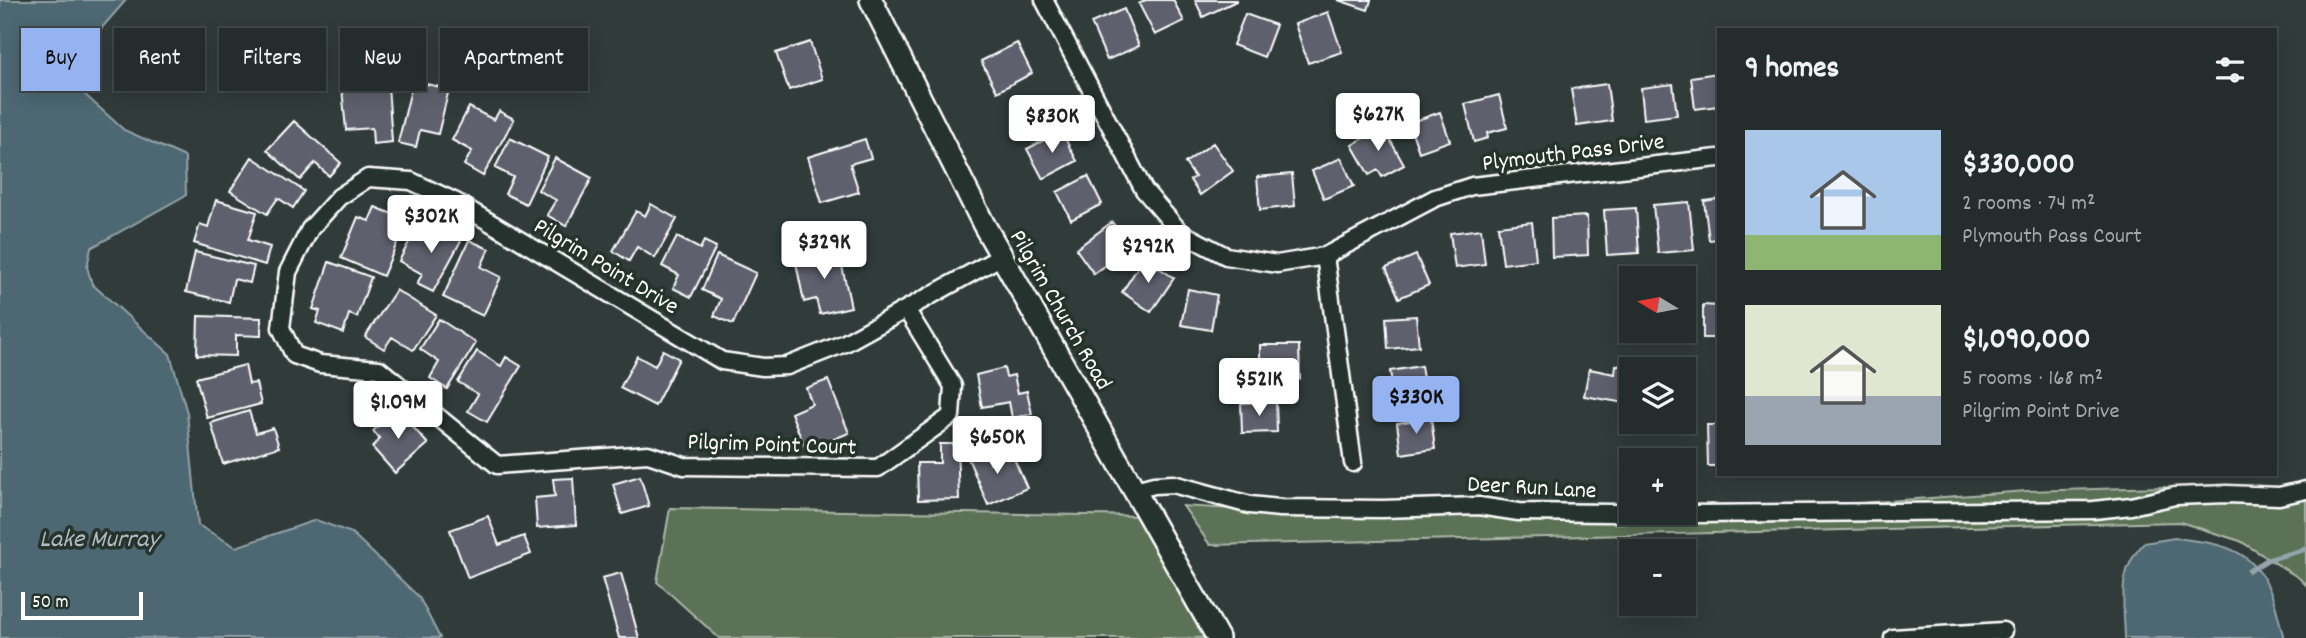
<!DOCTYPE html>
<html lang="en">
<head>
<meta charset="utf-8">
<style>
	:root { --surface:#252d2c; --page:#2d3534; --text:#f1f3f6; --muted:#a3a8a9; --line:#424948; --accent:#95b2f1 }
	body { margin:0; font-family:Dekko,sans-serif; background:var(--page); color:var(--text); height:100vh; display:flex; flex-direction:column; font-size:26px; white-space:nowrap }
	* { box-sizing:border-box; margin:0 }
	p { font-size:23px; color:var(--muted) }
	.icon { flex:none; width:38px; height:38px; fill:none; stroke:currentColor; stroke-width:2; stroke-linecap:round; stroke-linejoin:round }
	.map { position:relative; flex:1; overflow:hidden }
	.side { position:absolute; left:1717px; top:28px; width:560px; height:448px; display:flex; flex-direction:column; background:var(--surface); border-radius:0px; box-shadow:0 4px 18px #0003,0 0 0 2px var(--line) }
	.side>* { flex:none }
	.hud { position:absolute; left:21px; top:28px; width:665px; height:63px; display:flex; gap:14px }
	.needle { width:46px; rotate:280deg }
	.tools { position:absolute; left:1619px; top:266px; display:grid; gap:14px }
	.tools a { display:grid; place-items:center; width:77px; height:77px; border-radius:0px; background:var(--surface); box-shadow:0 4px 18px #0003,0 0 0 2px var(--line); font-size:35px }
	.scale { position:absolute; left:21px; bottom:18px; width:122px; box-sizing:border-box; padding-left:7px; border:4px solid #fff; border-top:0; font-size:19px; line-height:24px; white-space:nowrap; color:#fff; -webkit-text-stroke:5px #26332d; paint-order:stroke }
	.price { position:absolute; translate:-50% -60px; padding:0 16px; border-radius:7px; background:#fff; color:#222; font-size:23px; line-height:46px; filter:drop-shadow(0 2px 4px #0008) }
	.price::after { content:''; position:absolute; left:50%; top:42px; width:21px; height:16px; margin-left:-10px; background:inherit; clip-path:polygon(0 0,100% 0,50% 100%) }
	.price.selected { background:var(--accent); color:#111 }
	ul { padding:0; list-style:none }
	li { display:flex; align-items:center; gap:21px; height:175px; padding:0 28px }
	li span { display:grid; place-items:center; flex:none; width:196px; height:140px; border-radius:0px; color:#555 }
	li>.icon { margin-inline-start:auto }
	span .icon { width:84px; height:84px; fill:#fffc; stroke-width:1 }
	li b { font-size:30px }
	h2 { display:flex; justify-content:space-between; align-items:center; height:84px; padding:0 28px; font-size:30px }
	.chip { padding:0 24px; border-radius:0px; background:var(--surface); box-shadow:0 4px 18px #0003,0 0 0 2px var(--line); font-size:24px; line-height:63px }
	.chip.selected { background:var(--accent); color:#111 }
	.map>svg:first-child { display:block }
</style>
</head>
<body>
<div class="map">
<svg width="2306" height="638" viewBox="0 0 2306 638">
	<rect width="100%" height="100%" fill="#313c3a"/>
	<filter id="ink" filterUnits="userSpaceOnUse"><feTurbulence type="fractalNoise" baseFrequency=".0143" numOctaves="2"/><feDisplacementMap in="SourceGraphic" scale="14" xChannelSelector="R" yChannelSelector="G"/><feConvolveMatrix kernelMatrix="1 2 1 2 8 2 1 2 1" color-interpolation-filters="sRGB"/></filter>
	<g filter="url(#ink)">
		<path fill="#5b7256" stroke="#adb8aa" stroke-width="2" d="M2163,487L2306,497V585L2299,578L2240,541L2180,522L1210,545L1183,506L1349,516L1532,503L1631,504V513H1684V504L1819,506L2027,491Z
			M670,508L1149,516L1218,638H719L657,582Z"/>
		<path fill="#4d6872" stroke="#94a4aa" stroke-width="2" d="M0,0H126L93,38L82,92L124,130L185,157L186,195L91,248L87,267L92,284L170,354L187,413L198,525L236,547L316,520L352,533L419,597L440,638H0Z
			M2175,538C2225,544 2256,548 2274,601C2278,613 2280,626 2284,638H2125C2124,601 2116,572 2144,543Z"/>
		<g fill="none" stroke-linecap="round" stroke-linejoin="round">
			<path stroke="#94a4aa" stroke-width="5" d="M2249,571L2267,560L2306,549"/>
		</g>
		<path fill="#5f606d" stroke="#fff" stroke-width="2" d="M1146,0H1173L1184,21L1155,35L1139,4Z
			M1195,0H1236V1L1203,17Z
			M1338,0H1371L1368,10Z
			M1124,9L1139,46L1107,60L1091,23Z
			M1328,12L1342,52L1308,63L1295,24Z
			M1245,14L1276,25L1264,57L1233,45Z
			M810,42L822,79L789,90L776,53Z
			M1017,43L1032,73L997,92L981,61Z
			M1718,73V106L1695,109L1691,77Z
			M413,81L449,89L438,134L420,130L416,147L398,143Z
			M1607,84L1612,121L1577,126L1571,89Z
			M1673,84L1677,115L1644,119L1641,88Z
			M388,85L392,142L373,144L372,128L346,130L342,88Z
			M1499,95L1507,128L1487,133L1488,138L1474,142L1465,104Z
			M469,107L494,120L499,111L514,119L483,176L464,165L472,151L452,140Z
			M1440,112L1450,141L1419,152L1409,123Z
			M294,121L341,163L329,176L315,163L300,180L267,150Z
			M1383,127L1404,165L1382,177L1378,170L1369,175L1352,145Z
			M1061,131L1077,161L1043,179L1027,149Z
			M510,138L548,157L526,204L505,194L513,177L495,168Z
			M865,139L871,158L850,164L859,192L822,203L808,157Z
			M1213,143L1233,171L1200,195L1190,180L1195,177L1185,163Z
			M252,157L304,191L293,208L278,198L267,214L230,191Z
			M555,158L592,178L566,226L547,215L556,200L538,190Z
			M1341,158L1354,186L1324,199L1312,171Z
			M1292,174L1295,206L1260,210L1257,177Z
			M1088,176L1102,204L1071,220L1057,192Z
			M1718,199V239L1709,240L1704,201Z
			M216,200L257,212L248,240L270,247L265,265L194,243L200,224L208,227Z
			M1689,202L1694,250L1658,253L1653,205Z
			M651,204L677,219L655,258L637,247L629,261L613,251L636,211L645,216Z
			M375,207L400,217L393,234L400,236L383,276L341,258L358,217L369,221Z
			M1636,208L1639,253L1607,255L1604,210Z
			M1587,216L1588,255L1552,257L1551,218Z
			M1112,222L1130,247L1094,274L1076,249Z
			M1532,222L1536,260L1503,264L1498,226Z
			M446,225L464,235L433,292L417,284L422,274L399,261L416,229L438,240Z
			M1481,229L1485,264L1455,268L1450,233Z
			M677,237L700,249L704,241L716,247L691,297L673,288L679,275L662,266Z
			M469,240L489,249L481,267L501,277L483,316L443,297Z
			M838,248L851,307L820,314L816,299L804,302L795,258Z
			M195,252L254,266L250,283L234,279L229,302L186,292Z
			M717,255L756,273L733,324L714,316L721,299L702,290Z
			M1416,255L1429,285L1399,298L1386,268Z
			M1144,258L1174,278L1151,312L1122,292Z
			M329,262L371,277L357,317L349,314L343,333L316,323L320,311L313,309Z
			M1188,289L1217,295L1211,330L1181,325Z
			M396,290L436,315L413,350L392,337L384,349L365,337Z
			M1703,305L1718,306V338H1703Z
			M198,316L261,318V336L236,335V356L197,355Z
			M1416,316L1419,346L1388,349L1386,318Z
			M439,319L476,343L447,389L430,378L439,362L420,349Z
			M1260,345H1299L1300,379L1260,380Z
			M663,350L679,359L655,406L620,388L637,356L655,366Z
			M477,351L501,366L506,357L521,366L487,422L468,411L478,394L458,382Z
			M245,365L249,384L256,383L261,404L207,418L196,378Z
			M1616,365L1633,368L1631,369V404L1584,396L1589,369L1615,374Z
			M1421,366L1426,398L1395,402L1390,371Z
			M1004,368L1006,377L1014,375L1018,393L1027,391L1032,414L1012,418L1009,402L982,407L976,375Z
			M828,380L849,433L806,450L791,413L812,404L806,388Z
			M1276,402L1277,432L1242,433L1241,403Z
			M397,409L428,444L395,473L372,447L380,439L373,431Z
			M249,411L256,433L273,428L279,447L223,464L211,423Z
			M1431,418L1435,449L1401,454L1397,423Z
			M1707,425H1718V466H1708Z
			M940,444H957L959,499L918,500L917,463H940Z
			M984,449L990,463L1012,454L1027,488L988,505L967,456Z
			M640,476L649,506L622,514L613,484Z
			M573,478L576,525L537,528L535,498L555,496L553,479Z
			M488,516L499,545L524,536L531,554L468,578L450,530Z
			M621,573L639,638H619L602,578Z"/>
		<g fill="none" stroke-linecap="round" stroke-linejoin="round">
			<defs>
				<path id="street" d="M1044,0L1144,190L1180,232L1226,256L1277,264L1325,256L1435,198L1472,186L1718,158
					M1325,256L1353,463
					M906,309L953,386L951,416L878,468L684,466L648,454L497,465L379,369L320,364L294,355L281,328L288,272L310,229L339,197L368,178L411,181L456,202L722,361L763,367L787,366L845,343L1002,256
					M1135,490L1154,485L1173,484L1250,505L1280,508L1382,509L1479,506L1519,512L1697,514L2094,510L2131,506L2175,496L2227,494L2279,496L2306,490
					M1893,638L2003,631"/>
				<path id="secondary" d="M871,0L984,225L1218,638"/>
			</defs>
			<use href="#street" stroke="#fff" stroke-width="21"/>
			<use href="#secondary" stroke="#fff" stroke-width="26"/>
			<use href="#street" stroke="#26332d" stroke-width="16"/>
			<use href="#secondary" stroke="#26332d" stroke-width="21"/>
		</g>
	</g>
	<g text-anchor="middle" stroke-width="7" stroke-linejoin="round" paint-order="stroke">
		<g font-size="24" fill="#fff" stroke="#26332d">
			<text transform="translate(1573 151) rotate(-7)" y="8">Plymouth Pass Drive</text>
			<text transform="translate(607 265) rotate(31)" y="8">Pilgrim Point Drive</text>
			<text transform="translate(1062 309) rotate(60)" y="8">Pilgrim Church Road</text>
			<text transform="translate(772 443) rotate(2)" y="8">Pilgrim Point Court</text>
			<text transform="translate(1532 486) rotate(3)" y="8">Deer Run Lane</text>
		</g>
		<g font-size="26" font-style="italic" fill="#afbbc0" stroke="#26332d">
			<text x="99" y="546">Lake Murray</text>
		</g>
	</g>
</svg>
<div class="tools">
<a><svg class="needle" viewBox="-14 -14 28 28"><path d="M0-13l5 13h-10z" fill="#e53935"/><path d="M0 13l5-13h-10z" fill="#a3a8a9"/></svg></a>
<a><svg class="icon" aria-label="layers" viewBox="0 0 24 24"><path d="M12 4l9 5-9 5-9-5zM3 14l9 5 9-5"/></svg></a>
<a>+</a>
<a>−</a>
</div>
<div class="scale">50 m</div>
<b class="price" style="left:1378px;top:153px">$627K</b>
<b class="price" style="left:1052px;top:155px">$830K</b>
<b class="price" style="left:431px;top:255px">$302K</b>
<b class="price" style="left:824px;top:281px">$329K</b>
<b class="price" style="left:1148px;top:285px">$292K</b>
<b class="price" style="left:1259px;top:418px">$521K</b>
<b class="price selected" style="left:1416px;top:436px">$330K</b>
<b class="price" style="left:398px;top:441px">$1.09M</b>
<b class="price" style="left:997px;top:476px">$650K</b>
<div class="hud">
<a class="chip selected">Buy</a>
<a class="chip">Rent</a>
<a class="chip">Filters</a>
<a class="chip">New</a>
<a class="chip">Apartment</a>
</div>
<section class="side">
<h2>9 homes<svg class="icon" aria-label="filters" viewBox="0 0 24 24"><path d="M4 7h16M4 17h16"/><circle cx="9" cy="7" r="2"/><circle cx="15" cy="17" r="2"/></svg></h2>
<ul>
<li><span style="background:linear-gradient(#a9c7e8 75%,#8fb573 0)"><svg class="icon" aria-label="home" viewBox="0 0 24 24"><path d="M3 11l9-7 9 7M6 9v11h12V9"/></svg></span><div><b>$330,000</b><p>2 rooms · 74 m²</p><p>Plymouth Pass Court</p></div></li>
<li><span style="background:linear-gradient(#dfe7d0 65%,#9aa5b1 0)"><svg class="icon" aria-label="home" viewBox="0 0 24 24"><path d="M3 11l9-7 9 7M6 9v11h12V9"/></svg></span><div><b>$1,090,000</b><p>5 rooms · 168 m²</p><p>Pilgrim Point Drive</p></div></li>
</ul>
</section>
</div>
</body>
</html>
